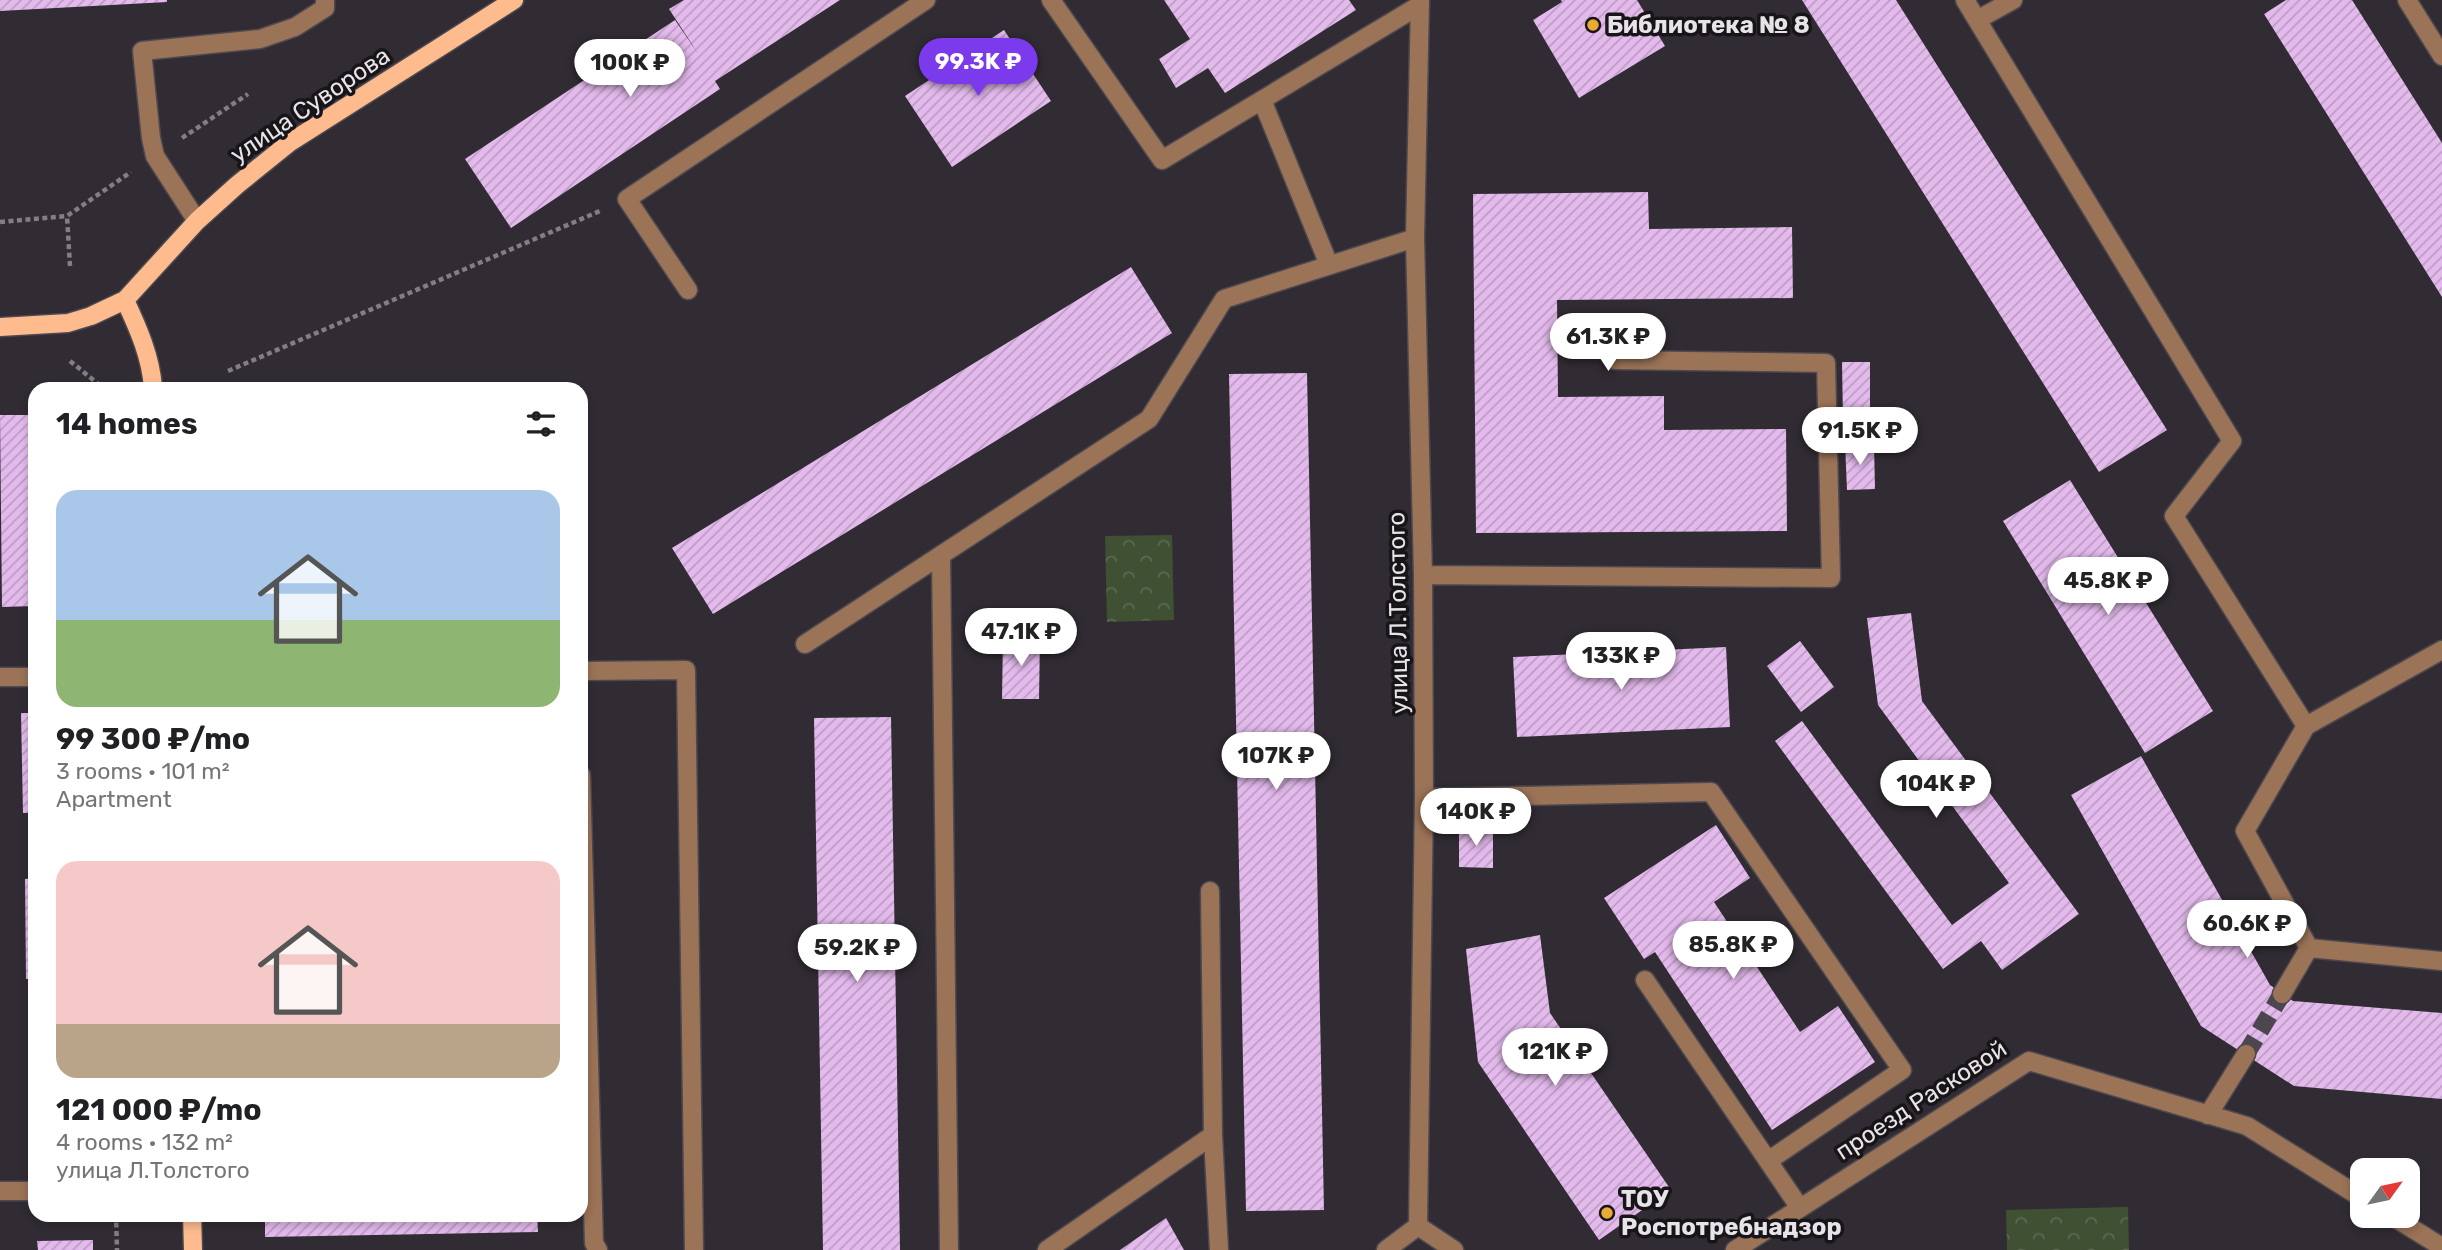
<!DOCTYPE html>
<html lang="en">
<head>
<meta charset="utf-8">
<style>
	:root { --surface:#fff; --page:#f2f2f2; --text:#202124; --muted:#757577; --accent:#7c3aed }
	body { margin:0; font-family:Rubik,sans-serif; background:var(--page); color:var(--text); height:100vh; display:flex; flex-direction:column; font-size:26px; white-space:nowrap }
	* { box-sizing:border-box; margin:0 }
	p { font-size:23px; color:var(--muted) }
	.icon { flex:none; width:38px; height:38px; fill:none; stroke:currentColor; stroke-width:2; stroke-linecap:round; stroke-linejoin:round }
	.map { position:relative; flex:1; overflow:hidden }
	.details { position:absolute; left:28px; top:382px; width:560px; height:840px; display:flex; flex-direction:column; background:var(--surface); border-radius:21px; box-shadow:0 4px 10px #0003 }
	.details>* { flex:none }
	.needle { width:46px; rotate:57deg }
	.controls { position:absolute; left:2350px; top:1158px; display:grid; gap:14px }
	.controls a { display:grid; place-items:center; width:70px; height:70px; border-radius:14px; background:var(--surface); box-shadow:0 4px 10px #0003; font-size:35px }
	.price { position:absolute; translate:-50% -60px; padding:0 16px; border-radius:24px; background:#fff; color:#222; font-size:23px; line-height:46px; filter:drop-shadow(0 2px 4px #0008) }
	.price::after { content:''; position:absolute; left:50%; top:42px; width:21px; height:16px; margin-left:-10px; background:inherit; clip-path:polygon(0 0,100% 0,50% 100%) }
	.price.on { background:var(--accent); color:#fff }
	ul { padding:0; list-style:none }
	li { display:grid; align-content:center; gap:14px; height:371px; padding:0 28px }
	li span { display:grid; place-items:center; height:217px; border-radius:21px; color:#555 }
	li>.icon { margin-inline-start:auto }
	span .icon { width:126px; height:126px; fill:#fffc; stroke-width:1 }
	li b { font-size:30px }
	h2 { display:flex; justify-content:space-between; align-items:center; height:84px; padding:0 28px; font-size:30px }
	.map>svg:first-child { display:block }
</style>
</head>
<body>
<div class="map">
<svg width="2442" height="1250" viewBox="0 0 2442 1250">
	<defs>
		<pattern id="forest-crowns" width="20" height="18" patternUnits="userSpaceOnUse" patternTransform="scale(1.75)"><rect width="20" height="18" fill="#405033"/><path d="M2 6a3 3 0 1 1 6 0M12 15a3 3 0 1 1 6 0" fill="none" stroke="#5c6951"/></pattern>
		<pattern id="building-hatch" width="6" height="6" patternUnits="userSpaceOnUse" patternTransform="scale(1.75)"><rect width="6" height="6" fill="#e4baed"/><path d="M-1 1l2-2M0 6l6-6M5 7l2-2" fill="none" stroke="#bc9cc3"/></pattern>
	</defs>
	<rect width="100%" height="100%" fill="#312c33"/>
	<path fill="url(#forest-crowns)" d="M1172,535L1174,620L1107,622L1105,536Z
		M2128,1207L2129,1250H2007L2006,1210Z"/>
	<path fill="url(#building-hatch)" d="M0,0H167V2L0,11Z
		M684,0H840L715,81L720,89L511,228L465,159L675,20L699,55L669,9Z
		M1164,0H1349L1356,10L1225,93L1208,68L1176,88L1159,59L1190,39Z
		M1561,0H1637L1665,46L1579,98L1533,20L1562,2Z
		M1802,0H1896L2167,430L2099,472Z
		M2286,0H2352L2442,143V297L2264,14Z
		M1004,30L1051,101L952,167L905,96Z
		M1648,192L1649,229L1792,227L1793,298L1557,300L1558,397L1664,396V430L1786,429L1787,531L1476,533L1473,194Z
		M1131,267L1172,333L713,614L672,548Z
		M1842,362H1870V420L1843,421Z
		M1307,373L1324,1210L1246,1211L1229,374Z
		M0,415H35V606L2,607Z
		M1845,444H1874L1875,489L1847,490Z
		M2070,480L2213,711L2145,753L2003,521Z
		M1911,613L1922,701L2079,914L2002,970L1981,941L1943,969L1775,741L1802,721L1952,925L2009,883L1878,705L1867,618Z
		M1003,637H1040L1039,699H1002Z
		M1800,641L1834,687L1801,712L1767,666Z
		M1726,647L1730,727L1517,737L1513,657Z
		M21,713H35V813H23Z
		M891,717L900,1250H823L814,718Z
		M2141,756L2270,985L2293,1001L2442,1013V1099L2294,1086L2201,1026L2071,795Z
		M1716,825L1750,878L1714,902L1800,1032L1838,1006L1875,1062L1772,1130L1655,952L1644,959L1604,898Z
		M1459,828H1493V868L1459,867Z
		M35,878V979H26L25,879Z
		M1540,935L1550,1013L1671,1190L1599,1240L1478,1062L1466,949Z
		M32,1063H35V1126H33Z
		M265,1214H537L538,1232L265,1237Z
		M1166,1218L1184,1250H1120Z
		M93,1240V1250H38L37,1241Z"/>
	<g fill="none" stroke-linecap="round" stroke-linejoin="round">
		<path stroke="#4c474e" stroke-width="18" stroke-dasharray="18 9" stroke-linecap="butt" d="M2246,1054L2282,994"/>
		<defs>
			<path id="minor" d="M1051,0L1162,160L1420,5
				M1965,0L2232,441L2174,516L2306,726
				M2407,0L2442,56
				M1977,20L2013,0
				M1262,100L1329,265
				M197,221L155,156L151,138L142,51L260,39L295,27L325,8V0
				M688,290L627,199L926,0
				M941,556L949,1250
				M1423,575L1831,578L1826,363L1614,360
				M805,644L1149,419L1224,299L1415,238
				M581,671L686,670L694,1250
				M0,677H35
				M581,775L594,1243L598,1250
				M1424,798L1711,792L1902,1070L1768,1161
				M1210,891L1213,1135
				M2309,948L2442,961
				M1645,980L1800,1208
				M2282,994L2309,948L2245,831L2306,726L2442,650
				M2208,1115L2246,1054
				M0,1191H35
				M2392,1216L2442,1247
				M1418,1226L1424,798L1423,575L1415,238L1420,0
				M1418,1226L1454,1250
				M1047,1250L1213,1135L1219,1250
				M1386,1250L1418,1226
				M1735,1250L2029,1061L2247,1126L2362,1198"/>
			<path id="major" d="M125,300C138,328 151,357 153,388
				M0,327L68,323L91,316L125,300L197,221L237,185L289,143L514,0
				M192,1214L193,1250"/>
		</defs>
		<use href="#minor" stroke="#4e4950" stroke-width="21"/>
		<use href="#major" stroke="#4e4950" stroke-width="21"/>
		<path stroke="#827e84" stroke-width="4.5" stroke-dasharray="5 3.5" stroke-linecap="butt" d="M182,138L248,94
			M0,222L67,216
			M70,266L67,216L131,172
			M70,361L97,383V388
			M228,371L600,211
			M116,1214L117,1250"/>
		<use href="#minor" stroke="#9b7357" stroke-width="18"/>
		<use href="#major" stroke="#febc8e" stroke-width="18"/>
	</g>
	<g fill="#e6ac36" stroke="#181518" stroke-width="2.5">
		<circle cx="1593" cy="25" r="7"/>
		<circle cx="1607" cy="1213" r="7"/>
	</g>
	<g text-anchor="middle" stroke-width="7" stroke-linejoin="round" paint-order="stroke">
		<g font-size="24" font-weight="bold" fill="#e7e3e8" stroke="#181518" text-anchor="start">
			<text x="1607" y="33">Библиотека № 8</text>
			<text x="1621" y="1207">ТОУ<tspan x="1621" dy="28">Роспотребнадзор</tspan></text>
		</g>
		<g font-size="24" fill="#e7e3e8" stroke="#181518">
			<text transform="translate(310 105) rotate(-34)" y="8">улица Суворова</text>
			<text transform="translate(1398 613) rotate(-91)" y="8">улица Л.Толстого</text>
			<text transform="translate(1921 1100) rotate(-33)" y="8">проезд Расковой</text>
		</g>
	</g>
</svg>
<div class="controls">
<a><svg class="needle" viewBox="-14 -14 28 28"><path d="M0-13l5 13h-10z" fill="#e53935"/><path d="M0 13l5-13h-10z" fill="#757577"/></svg></a>
</div>
<b class="price on" style="left:978px;top:98px">99.3K ₽</b>
<b class="price" style="left:630px;top:99px">100K ₽</b>
<b class="price" style="left:1608px;top:373px">61.3K ₽</b>
<b class="price" style="left:1860px;top:467px">91.5K ₽</b>
<b class="price" style="left:2108px;top:617px">45.8K ₽</b>
<b class="price" style="left:1021px;top:668px">47.1K ₽</b>
<b class="price" style="left:1621px;top:692px">133K ₽</b>
<b class="price" style="left:1276px;top:792px">107K ₽</b>
<b class="price" style="left:1936px;top:820px">104K ₽</b>
<b class="price" style="left:1476px;top:848px">140K ₽</b>
<b class="price" style="left:2247px;top:960px">60.6K ₽</b>
<b class="price" style="left:1733px;top:981px">85.8K ₽</b>
<b class="price" style="left:857px;top:984px">59.2K ₽</b>
<b class="price" style="left:1555px;top:1088px">121K ₽</b>
<section class="details">
<h2>14 homes<svg class="icon" aria-label="filters" viewBox="0 0 24 24"><path d="M4 7h16M4 17h16"/><circle cx="9" cy="7" r="2"/><circle cx="15" cy="17" r="2"/></svg></h2>
<ul>
<li><span style="background:linear-gradient(#a9c7e8 60%,#8fb573 0)"><svg class="icon" aria-label="home" viewBox="0 0 24 24"><path d="M3 11l9-7 9 7M6 9v11h12V9"/></svg></span><div><b>99 300 ₽/mo</b><p>3 rooms · 101 m²</p><p>Apartment</p></div></li>
<li><span style="background:linear-gradient(#f6c9c9 75%,#b9a48a 0)"><svg class="icon" aria-label="home" viewBox="0 0 24 24"><path d="M3 11l9-7 9 7M6 9v11h12V9"/></svg></span><div><b>121 000 ₽/mo</b><p>4 rooms · 132 m²</p><p>улица Л.Толстого</p></div></li>
</ul>
</section>
</div>
</body>
</html>
